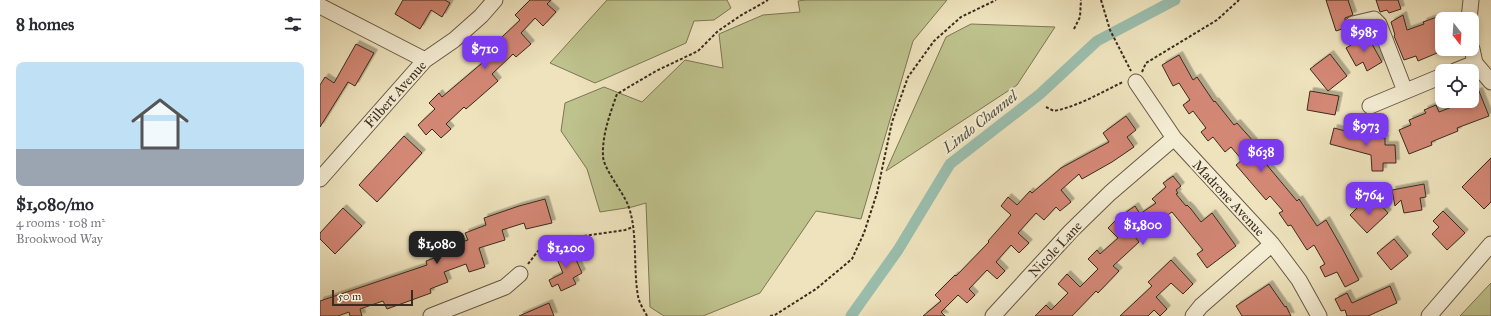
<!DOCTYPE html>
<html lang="en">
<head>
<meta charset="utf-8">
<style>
	:root { --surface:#fff; --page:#f7f7f7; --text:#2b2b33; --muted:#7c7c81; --accent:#7c3aed }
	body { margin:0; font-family:"IM FELL Great Primer",serif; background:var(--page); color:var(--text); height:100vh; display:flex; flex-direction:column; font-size:15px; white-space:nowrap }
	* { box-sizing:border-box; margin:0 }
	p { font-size:13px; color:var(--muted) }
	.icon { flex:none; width:22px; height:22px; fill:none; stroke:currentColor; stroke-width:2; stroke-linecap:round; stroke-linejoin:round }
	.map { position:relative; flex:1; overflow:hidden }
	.sheet { display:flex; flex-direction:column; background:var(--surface); width:320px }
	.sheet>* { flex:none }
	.needle { width:26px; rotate:163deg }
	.fabs { position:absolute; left:1115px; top:12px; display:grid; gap:8px }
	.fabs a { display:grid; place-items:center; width:44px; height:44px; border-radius:8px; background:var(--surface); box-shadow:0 2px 6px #0003; font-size:20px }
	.scale { position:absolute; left:12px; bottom:10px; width:81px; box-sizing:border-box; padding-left:4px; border:2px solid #3b2b1d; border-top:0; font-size:11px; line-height:14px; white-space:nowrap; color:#3b2b1d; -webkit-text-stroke:3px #f4edd4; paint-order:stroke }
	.price { position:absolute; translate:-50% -34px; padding:0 9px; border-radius:8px; background:var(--accent); color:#fff; font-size:13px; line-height:26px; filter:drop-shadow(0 1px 2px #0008) }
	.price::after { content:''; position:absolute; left:50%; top:24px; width:12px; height:9px; margin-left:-6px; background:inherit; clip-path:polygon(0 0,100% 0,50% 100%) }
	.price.selected { background:#222; color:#fff }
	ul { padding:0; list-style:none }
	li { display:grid; align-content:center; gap:8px; height:212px; padding:0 16px }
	li span { display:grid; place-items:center; height:124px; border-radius:8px; color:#555 }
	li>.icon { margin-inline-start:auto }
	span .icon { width:72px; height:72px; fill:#fffc; stroke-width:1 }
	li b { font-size:17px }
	h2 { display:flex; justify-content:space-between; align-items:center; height:48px; padding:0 16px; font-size:17px }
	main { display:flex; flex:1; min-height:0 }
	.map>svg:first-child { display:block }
</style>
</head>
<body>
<main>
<section class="sheet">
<h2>8 homes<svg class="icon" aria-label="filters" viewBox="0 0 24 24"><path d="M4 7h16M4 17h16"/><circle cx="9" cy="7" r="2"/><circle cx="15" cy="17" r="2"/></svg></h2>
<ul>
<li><span style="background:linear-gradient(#bfe0f5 70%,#9aa5b1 0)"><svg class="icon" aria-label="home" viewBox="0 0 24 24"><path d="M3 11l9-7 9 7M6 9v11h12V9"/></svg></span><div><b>$1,080/mo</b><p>4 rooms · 108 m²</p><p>Brookwood Way</p></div></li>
</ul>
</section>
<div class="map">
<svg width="1171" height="316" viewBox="0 0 1171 316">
	<defs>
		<filter id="shadow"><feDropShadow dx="3.5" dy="-3.5" stdDeviation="0" flood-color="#0004"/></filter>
	</defs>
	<rect width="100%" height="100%" fill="#eee3bd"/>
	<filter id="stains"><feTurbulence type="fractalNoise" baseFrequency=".005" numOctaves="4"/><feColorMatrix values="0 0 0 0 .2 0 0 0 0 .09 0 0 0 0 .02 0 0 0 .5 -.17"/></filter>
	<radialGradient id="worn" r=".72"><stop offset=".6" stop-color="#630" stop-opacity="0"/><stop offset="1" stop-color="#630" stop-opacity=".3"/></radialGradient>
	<path fill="#bec28d" stroke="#7c7655" d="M287,0H407L411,8L394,20L374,21L366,43L275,83L230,63Z
		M486,0H627L593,41L541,219L496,211L440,293L383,316H344L330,307L326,203L312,207L280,212L267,169L241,131L245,103L284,87L322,102L365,60L403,68L399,34L443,15L480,12L478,1Z
		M651,24L735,27L697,85L566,171L626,37Z
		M1171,283V316H1140L1169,285Z"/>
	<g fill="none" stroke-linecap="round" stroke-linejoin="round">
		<path stroke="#9abead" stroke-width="11" d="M531,316L578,250L630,164L720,94L777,41L855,0"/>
	</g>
	<path fill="#d38774" stroke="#3b2b1d" filter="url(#shadow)" d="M83,0H125L130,3L122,17L111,10L100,29L75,14Z
		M210,0H231L227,4L236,12L223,26L215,18L201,33L211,44L196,57L193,54L172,74L178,81L146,109L144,107L126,124L131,129L121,138L112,129L106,135L98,125L115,109L109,103L119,93L122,97L168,58L164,54L200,20L195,15Z
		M1006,0H1028L1033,15L1025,18V28L1016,31Z
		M1056,0H1078L1081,9L1069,13L1067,10L1060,12Z
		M1083,15L1087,30L1104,24L1103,22L1117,17L1119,24L1122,23V51L1098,61L1096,56L1084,60L1074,36L1075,35L1071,22Z
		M1047,35L1062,62L1047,71L1043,62L1036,66L1026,48Z
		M36,44L54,53L35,86L28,82L0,127V85L5,77L14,83Z
		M1010,54L1027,76L1008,91L990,69Z
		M859,55L873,80L877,77L894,102L895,101L914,125L917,123L934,142L931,146L977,201L979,199L997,226L1006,220L1022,248L1039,280L1025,287L1017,272L1005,277L1000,267L1005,264L994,245L987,250L971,225L968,226L959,213L963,211L950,196L946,200L916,165L922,160L911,147L905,152L893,137L888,141L881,132L886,128L873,111L869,114L863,105L870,100L859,83L853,86L842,65Z
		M990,91L1019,96L1015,115L987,110Z
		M1159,91L1169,116L1137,128L1138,131L1111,142L1112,145L1089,154L1079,130L1091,125L1089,120L1106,113L1104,110L1116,105L1119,112L1137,105L1136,101H1152V94Z
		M806,116L816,130L807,137L814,147L792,162L762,179L759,174L741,190L751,202L740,211L736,207L724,220L716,213L698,233L709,243L699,253L691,245L676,262L685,271L677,279L667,270L649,289L655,295L647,303L638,295L621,312L625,316H603L621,301L615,295L635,275L636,276L669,242L668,241L691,215L681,206L688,197L697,205L710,191L712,193L741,168L789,142L783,133Z
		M1014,128L1052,138H1065V145H1075L1076,163H1063V171H1052L1051,155L1010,144Z
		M84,136L102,153L57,202L39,185Z
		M1171,158V202L1164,209L1142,187Z
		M853,176L861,186L856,190L858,193L856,194L866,206L867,205L871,209L881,222L892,213L916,246L887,268L877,254L883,250L852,212L815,237L819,242L793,266L799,271L778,293L776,291L752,316H715L726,305L731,310L748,293L738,284L747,274L760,287L778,269L768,259L777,250L780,254L798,238L788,228L799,217L815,206L820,214L836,203L832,199L846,187L843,183Z
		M1104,184L1106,197L1100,198L1102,210L1084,213L1081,200L1075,206L1072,190Z
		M225,199L232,223L206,229L204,223L182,230L185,240L159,248L165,267L149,272L146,264L124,272L128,282L110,289L111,293L67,309L63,301L40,309L42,316H30L29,312L18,316H0V301L107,265L106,261L141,248L139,243L148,240L145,233L166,225L164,218L199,206Z
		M1043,202L1050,209L1058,202L1068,213L1047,233L1030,215Z
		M23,208L42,226L15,254L0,239V233Z
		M1123,211L1145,233L1127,250L1112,234L1119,227L1113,221Z
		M1074,239L1088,256L1071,270L1057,253Z
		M250,246L262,273L253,278L256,284L241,291L238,284L232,287L229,280L243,273L234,252Z
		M851,260L873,284L863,294L851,283L836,297L847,309L840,316L834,310L828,316H800L832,286L828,282Z
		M949,284L965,307L966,306L971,316H922L916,306Z
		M1070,286L1077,303L1048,316H1027L1025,310L1021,311L1015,299L1027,293L1032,303Z
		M229,303L234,316H199Z"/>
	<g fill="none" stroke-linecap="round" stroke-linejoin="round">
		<defs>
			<path id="minor" d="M0,6L105,60
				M1149,19L1151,0
				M1033,24L1054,19L1059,24L1085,91
				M1152,49L1155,63L1171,82
				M1135,71L1155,63
				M816,82L854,138L952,244L979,280L999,316
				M1050,106L1122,76
				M0,179L105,60L134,40L161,16L175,0
				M111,316L185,287L200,274
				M673,316L751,231L790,193L854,138
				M873,316L881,306L952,244
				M1109,316L1171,244"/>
		</defs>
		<use href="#minor" stroke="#685945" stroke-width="17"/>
		<path stroke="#3b2b1d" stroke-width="2" stroke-dasharray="3 2" stroke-linecap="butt" d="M781,0L790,30L811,71
			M754,29L760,17L761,0
			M822,72L826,63L897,20L919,0
			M726,107L734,111C759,106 780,93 803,82
			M208,264L218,251L250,238L305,230L313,227
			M327,316C324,310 319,303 318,296C313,269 318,230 308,205C303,192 283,168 283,156C282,135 290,114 297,94L336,71L378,51L398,31L420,16L448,0
			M450,316L455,315L496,289L532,259L544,233L557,193L572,122L588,77L614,41L641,17L676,0"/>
		<use href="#minor" stroke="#f4edd4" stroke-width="15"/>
	</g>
	<g text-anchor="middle" stroke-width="4" stroke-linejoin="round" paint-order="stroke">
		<g font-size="14" fill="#3b2b1d" stroke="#f4edd4">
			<text transform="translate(75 94) rotate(-48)" y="5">Filbert Avenue</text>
			<text transform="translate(909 198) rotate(47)" y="5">Madrone Avenue</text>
			<text transform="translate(735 249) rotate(-47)" y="5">Nicole Lane</text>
		</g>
		<g font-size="15" font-style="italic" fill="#535041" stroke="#f4edd4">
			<text transform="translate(660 122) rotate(-38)" y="5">Lindo Channel</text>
		</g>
	</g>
	<rect width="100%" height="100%" filter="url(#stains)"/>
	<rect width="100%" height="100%" fill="url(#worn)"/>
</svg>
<div class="fabs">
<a><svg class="needle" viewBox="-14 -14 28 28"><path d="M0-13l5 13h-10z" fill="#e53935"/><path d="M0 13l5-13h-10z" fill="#7c7c81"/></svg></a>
<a><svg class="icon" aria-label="locate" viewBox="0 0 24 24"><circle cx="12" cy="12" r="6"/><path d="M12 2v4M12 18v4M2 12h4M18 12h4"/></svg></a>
</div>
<div class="scale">50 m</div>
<b class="price" style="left:1044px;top:53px">$985</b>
<b class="price" style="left:165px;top:70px">$710</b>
<b class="price" style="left:1046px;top:147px">$973</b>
<b class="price" style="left:941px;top:173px">$638</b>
<b class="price" style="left:1049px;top:216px">$764</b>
<b class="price" style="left:823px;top:246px">$1,800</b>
<b class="price selected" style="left:117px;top:265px">$1,080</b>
<b class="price" style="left:246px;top:269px">$1,200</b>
</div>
</main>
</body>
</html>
